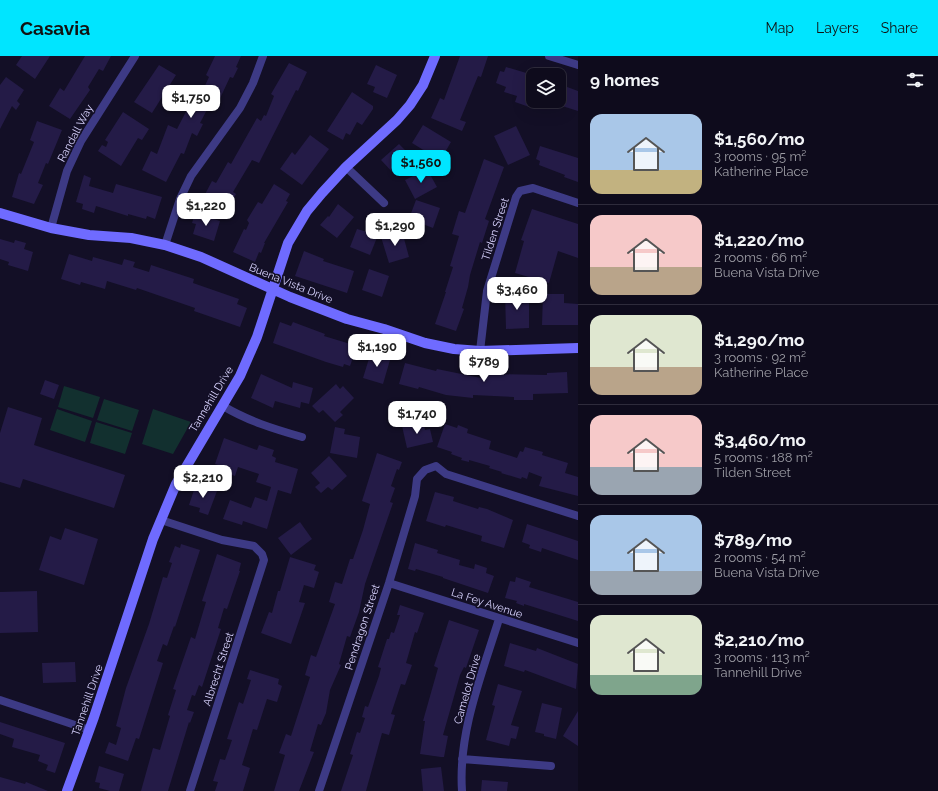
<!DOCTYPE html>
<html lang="en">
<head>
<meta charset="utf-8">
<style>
	:root { --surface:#0e0b1c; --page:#171425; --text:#f1f3f6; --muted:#9b9ba3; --line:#2e2b3b; --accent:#00e5ff }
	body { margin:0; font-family:Raleway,sans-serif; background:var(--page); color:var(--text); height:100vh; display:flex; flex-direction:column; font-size:15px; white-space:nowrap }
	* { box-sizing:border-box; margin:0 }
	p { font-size:13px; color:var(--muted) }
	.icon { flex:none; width:22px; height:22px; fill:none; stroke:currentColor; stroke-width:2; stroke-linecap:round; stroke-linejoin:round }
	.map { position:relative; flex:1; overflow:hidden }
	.side { display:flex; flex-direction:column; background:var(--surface); width:360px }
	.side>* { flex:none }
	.tools { position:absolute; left:526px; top:12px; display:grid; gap:8px }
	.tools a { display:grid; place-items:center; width:40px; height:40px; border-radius:8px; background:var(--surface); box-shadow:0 4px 16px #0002,0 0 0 1px var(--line); font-size:20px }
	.price { position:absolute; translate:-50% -34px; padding:0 9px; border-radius:8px; background:#fff; color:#222; font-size:13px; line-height:26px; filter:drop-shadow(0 1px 2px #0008) }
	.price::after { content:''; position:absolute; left:50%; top:24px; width:12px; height:9px; margin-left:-6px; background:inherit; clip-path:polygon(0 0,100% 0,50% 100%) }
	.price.current { background:var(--accent); color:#111 }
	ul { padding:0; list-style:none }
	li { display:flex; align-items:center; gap:12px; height:100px; padding:0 12px }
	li+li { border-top:1px solid var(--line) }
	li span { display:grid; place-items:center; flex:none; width:112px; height:80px; border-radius:12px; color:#555 }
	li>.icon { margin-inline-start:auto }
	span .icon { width:48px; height:48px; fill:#fffc; stroke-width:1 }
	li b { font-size:17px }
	h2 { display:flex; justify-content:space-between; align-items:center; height:48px; padding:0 12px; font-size:17px }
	header { display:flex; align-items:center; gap:24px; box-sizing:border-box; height:56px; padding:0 20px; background:var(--accent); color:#111 }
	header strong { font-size:19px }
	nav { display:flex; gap:22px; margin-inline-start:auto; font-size:14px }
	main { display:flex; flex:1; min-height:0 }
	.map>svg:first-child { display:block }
</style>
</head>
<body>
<header>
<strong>Casavia</strong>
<nav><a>Map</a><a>Layers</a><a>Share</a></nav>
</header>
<main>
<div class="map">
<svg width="578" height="735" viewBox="0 0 578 735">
	<rect width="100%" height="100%" fill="#130f26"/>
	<path fill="#12302f" d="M64,330L100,341L93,362L58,351Z
		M104,343L139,354L132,375L97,364Z
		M57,353L92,365L85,386L50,374Z
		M153,353L191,366L173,398L142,388Z
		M96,366L132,377L125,398L90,387Z"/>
	<path fill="#241b47" d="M22,0H50L35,23L16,9Z
		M85,0H111L103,15L99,13L88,31L90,34L70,63L49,50L60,32L64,35Z
		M215,0H241L236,11L238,12L233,22L230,21L216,51L210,48L200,67L203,68L197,80L192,77L184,98L181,97L166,126L142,114L151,95L157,98L168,69L177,73L191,46L196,49L209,21L206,19Z
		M460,0H488L481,21L478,20L460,64L466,66L462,75L431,62L440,42L444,44Z
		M289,7L307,16L298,35L296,34L259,107L252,104L233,136L236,138L226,156L202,144L212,125L216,127L228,106L231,108L257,62L261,65L264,59L266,60L274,40L271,38Z
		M159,9L176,19L152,57L134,46Z
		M376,9L397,19L387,42L373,36L375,31L367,28Z
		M506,11L533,19V45H538L535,53L515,46L517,40L504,36L506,31L496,27L500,15L504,16Z
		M6,21L24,34L17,45L20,48L16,54L12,50L0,73V29Z
		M559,28L578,35V55L559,49Z
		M352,36L373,50V53L362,69L357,66L350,79L346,77L343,84L327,75Z
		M123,56L149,73L142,84L138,82L121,110L98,95L102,89L106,91L108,86L105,84Z
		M37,65L62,74L48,108L46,107L38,127L43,129L34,148L12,141L19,117L21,118L34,86L30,84Z
		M423,69L451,86L441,103H438L412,87Z
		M516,70L530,99L508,109L494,80Z
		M310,79L329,93L302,129L280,113L292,96L295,99Z
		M399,88L413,102L395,119L381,104Z
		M540,90L578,102V126L564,121L565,119L539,109L540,105L536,103Z
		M484,103L504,111L485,163L489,165L482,187L480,186L470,219L468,231L462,252L464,253L456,275L435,268L446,236H445L453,211L450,210L459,180L452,178L459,155L465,157Z
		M427,113L437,131L415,143L405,124Z
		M84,119L91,122L89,130L113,137L116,128L162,141L155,163L147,160L146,163L128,158V160L96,150L94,157L82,153L83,148L76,146Z
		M274,128L290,138L286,145L288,146L264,187H265L261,197L259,196L255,206L233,196L244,173L246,174L249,167L247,164L258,146L262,148Z
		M416,144L440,152L433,172L420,167L419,172L407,168Z
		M338,148L354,161L337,182L320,169L328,160L329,161Z
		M532,153L578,168V202L558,195L549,227L515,217L524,185L521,184Z
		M195,157L220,165L214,185L193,178L196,168L192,167Z
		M357,173L378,179L370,199L350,191Z
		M402,175L409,201L389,207L381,181Z
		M0,183L14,187L15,184L26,187L24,193L33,196L28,215L8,209L9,206L0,203Z
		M304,195L324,203L323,205L354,215L347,237L295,220Z
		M69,198L92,205L93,201L122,209L124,203L135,206L133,211L149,216L151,209L194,223L193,227L239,243L237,248L247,252L240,271L194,255L195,252L137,232L136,234L107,225L105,233L81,226L80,229L61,223Z
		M369,213L389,220L382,241L362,234Z
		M505,236H514V240H529V272L506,273Z
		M543,238H564V247L578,248V269H542Z
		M280,266L291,270L293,266L325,278L324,280L357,290L350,310L344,308L343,311L326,306L273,287Z
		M371,296L381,299V302L390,304L383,328L363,322Z
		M405,307L436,315L437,313L486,323V318L547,319V317L567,316L568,337L533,338V344H514V341L473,339V342L446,339L419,331L418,333L399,328Z
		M261,318L292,332L293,326L313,332L309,348L301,346L300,352L275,345L273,352L251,342Z
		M45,324L59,329L54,343L40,338Z
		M336,328L340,333L343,330L354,342L340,356L343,359L335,366L323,354L319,357L312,350Z
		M8,351L42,362L34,389L125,419L114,452L23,423L20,432L0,426V377Z
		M415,367L416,371L424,369L425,374L430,373L433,386L407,392L402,370Z
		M445,368L457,372L458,369L468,373L467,377L491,385L489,393L517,402L520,395L523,396L525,391L543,396L542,399L568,407L565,417L578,421V440L539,430L542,421L529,416L527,423L522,421L521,423L501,417L502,416L489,412L490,410L469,404V406L461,404L462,402L451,398L452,396L437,391Z
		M335,371L345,373L344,378L360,381L357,402L330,397Z
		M224,382L257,394L259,389L274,394L272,400L276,402L275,406L298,413L291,438L278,434L267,473L243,465L242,469L223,463L230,444L251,452L255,441L267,445L271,431L256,426L259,418L238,411L235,420L220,415L221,410L215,408Z
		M377,397L402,406L399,414L397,413L391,430L395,432L390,446L393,447L365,528L359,556L350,581L347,580L339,608L341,609L330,634L326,657L321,669L318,668L310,695L314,696L299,735H274L285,699L279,697L286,678L291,680L310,621L305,619L311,599L316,601L335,548L329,546L335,526L342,528L350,503H353L363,474L370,448L362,445Z
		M329,400L347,420L332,434L328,431L321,437L315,431L320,427L311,417Z
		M196,428L217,435L208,459L199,456L200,452L189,449Z
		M435,436L454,441L453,445L478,453L479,451L487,453L513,464L504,492L481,485L482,480L446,469L445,471L426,465Z
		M300,466L312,483L291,499L278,482Z
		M527,468L578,485V504L542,492L541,496L529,492L530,489L522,486Z
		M65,472L98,483L84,529L39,514L50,480L61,484Z
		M415,487L438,494L437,497L460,504L459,509L474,513L475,508L487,512L486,517L494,520L488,537L443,522V521L416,513L415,515L408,513Z
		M181,488L200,494L175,571L174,570L167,590L163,588L157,605L163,607L139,683L136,682L128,705L105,697L109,686L116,689L121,672L116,670L126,632L149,568L163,521L167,522L172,507L169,506L175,490L180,492Z
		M217,498L241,507L239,515H240L227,553L224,552L218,572L221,573L202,631L199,629L195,640L192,639L187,654L194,656L190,667L189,666L168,735H141L153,692L160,694L170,660L168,659L176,634L173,633L191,581L195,583L206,546L202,545Z
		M290,501L316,509L314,514L319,516L314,532L304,529L299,546L305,547L291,588L261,577L269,556L272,557L278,535H280Z
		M516,521L531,526L529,531L578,546V565L524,548V550L516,547L517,545L505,542L510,525L515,526Z
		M37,535L38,576L0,577V536Z
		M400,549L424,557L417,577L415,576L406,607L412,609L405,629L401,628L391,658L395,659L389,679L382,677L366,735H341L353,699L350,698L357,676L360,677L365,662L362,661L365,650L368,651L379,620L381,612L378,611L387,583H389L391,576L394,577L400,559H397Z
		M449,564L479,574L466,612L464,611L460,619L451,651L443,679L448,680L444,701H441L420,698L425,665H423L438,612L434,610Z
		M510,587L536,595L537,592L578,608L576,633L525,614L524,616L504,610Z
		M75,606L76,626L43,627L42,607Z
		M250,614L279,623L278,628L282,630L277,646L267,643L257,674L253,673L242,709L250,712L243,735H215L218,726L213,725L220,703L225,704L232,684L227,683L239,646L243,648L251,624L247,623Z
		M498,628L522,635L511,669L519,671L516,683L511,682L509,690L486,684L495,650L492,649Z
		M542,647L562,652L556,683L544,680V678L535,676Z
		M578,655V690L563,680Z
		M0,666L65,687L55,717L46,714L48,709L38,705L40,699L12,691L14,683L0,678Z
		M99,710L124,718L119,735H110L99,732L100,727L95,726Z
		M441,711L444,735H423L421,713Z
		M0,721L25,728L26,726L48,735H0Z
		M482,724L508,726L507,735H481Z"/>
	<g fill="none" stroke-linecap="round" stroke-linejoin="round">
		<path stroke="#3d3a85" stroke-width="8" d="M549,0L578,9
			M346,111L384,147
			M51,172L67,115L81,85L135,0
			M165,189L180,143L191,120L240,52L253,27L263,0
			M480,295L487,235L516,141L520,135L533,132L578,147
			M223,350C248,365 274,373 302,381
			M161,464L222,484L254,490L262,498L264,504L190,735
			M389,527L578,587
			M0,644L90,674
			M462,703L551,710
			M319,735L389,527L415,440L417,423L425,414L436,410L446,418L578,460
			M462,735C458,676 482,618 499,563"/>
		<path stroke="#6f6bff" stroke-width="10" d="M0,157L51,172L89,179L131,182L165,189L201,201L290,241L347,263L384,273L425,287L454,293L480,295L578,292
			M67,735L94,661L153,483L176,428L240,320L257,281L288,187L307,155L322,137L346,111L397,64L410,49L423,29L435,0"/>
	</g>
	<g text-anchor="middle" stroke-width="3.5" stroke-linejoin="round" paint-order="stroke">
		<g font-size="11" fill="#d9d4ff" stroke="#130f26">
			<text transform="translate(75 77) rotate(-62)" y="4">Randall Way</text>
			<text transform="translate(495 173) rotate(-72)" y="4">Tilden Street</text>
			<text transform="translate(291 227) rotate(22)" y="4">Buena Vista Drive</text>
			<text transform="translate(211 343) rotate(-59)" y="4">Tannehill Drive</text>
			<text transform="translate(487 547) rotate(18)" y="4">La Fey Avenue</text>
			<text transform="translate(362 571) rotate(-72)" y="4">Pendragon Street</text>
			<text transform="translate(218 613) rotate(-72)" y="4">Albrecht Street</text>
			<text transform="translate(467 633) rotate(-74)" y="4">Camelot Drive</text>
			<text transform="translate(87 644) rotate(-71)" y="4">Tannehill Drive</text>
		</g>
	</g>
</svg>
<div class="tools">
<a><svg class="icon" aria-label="layers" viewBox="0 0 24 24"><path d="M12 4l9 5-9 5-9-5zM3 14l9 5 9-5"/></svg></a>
</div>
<b class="price" style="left:191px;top:63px">$1,750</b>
<b class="price current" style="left:421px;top:128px">$1,560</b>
<b class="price" style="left:206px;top:171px">$1,220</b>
<b class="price" style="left:395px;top:191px">$1,290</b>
<b class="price" style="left:517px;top:255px">$3,460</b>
<b class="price" style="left:377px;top:312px">$1,190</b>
<b class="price" style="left:484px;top:327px">$789</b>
<b class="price" style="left:417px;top:379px">$1,740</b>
<b class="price" style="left:203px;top:443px">$2,210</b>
</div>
<section class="side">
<h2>9 homes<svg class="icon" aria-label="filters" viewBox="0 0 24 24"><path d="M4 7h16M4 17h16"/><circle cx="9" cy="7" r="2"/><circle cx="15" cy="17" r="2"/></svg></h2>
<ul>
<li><span style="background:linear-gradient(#a9c7e8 70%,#c2b280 0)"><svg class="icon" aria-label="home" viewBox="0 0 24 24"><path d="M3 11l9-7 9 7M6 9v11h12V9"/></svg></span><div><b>$1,560/mo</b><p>3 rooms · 95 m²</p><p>Katherine Place</p></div></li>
<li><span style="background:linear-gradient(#f6c9c9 65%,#b9a48a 0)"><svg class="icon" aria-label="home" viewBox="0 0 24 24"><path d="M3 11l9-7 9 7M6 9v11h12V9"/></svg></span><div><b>$1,220/mo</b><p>2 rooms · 66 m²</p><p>Buena Vista Drive</p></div></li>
<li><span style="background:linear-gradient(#dfe7d0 65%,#b9a48a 0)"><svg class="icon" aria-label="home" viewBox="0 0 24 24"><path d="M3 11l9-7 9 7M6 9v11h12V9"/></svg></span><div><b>$1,290/mo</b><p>3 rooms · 92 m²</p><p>Katherine Place</p></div></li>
<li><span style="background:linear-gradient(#f6c9c9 65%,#9aa5b1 0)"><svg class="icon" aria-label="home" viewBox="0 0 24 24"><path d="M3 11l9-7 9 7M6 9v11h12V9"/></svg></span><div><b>$3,460/mo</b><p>5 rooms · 188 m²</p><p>Tilden Street</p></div></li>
<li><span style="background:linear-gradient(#a9c7e8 70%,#9aa5b1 0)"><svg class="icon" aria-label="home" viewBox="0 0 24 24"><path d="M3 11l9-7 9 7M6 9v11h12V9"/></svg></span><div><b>$789/mo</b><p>2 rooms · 54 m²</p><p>Buena Vista Drive</p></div></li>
<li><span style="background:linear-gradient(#dfe7d0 75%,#7fa58c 0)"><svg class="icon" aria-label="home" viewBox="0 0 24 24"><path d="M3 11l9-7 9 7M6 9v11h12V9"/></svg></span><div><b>$2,210/mo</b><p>3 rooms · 113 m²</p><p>Tannehill Drive</p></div></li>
</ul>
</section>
</main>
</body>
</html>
